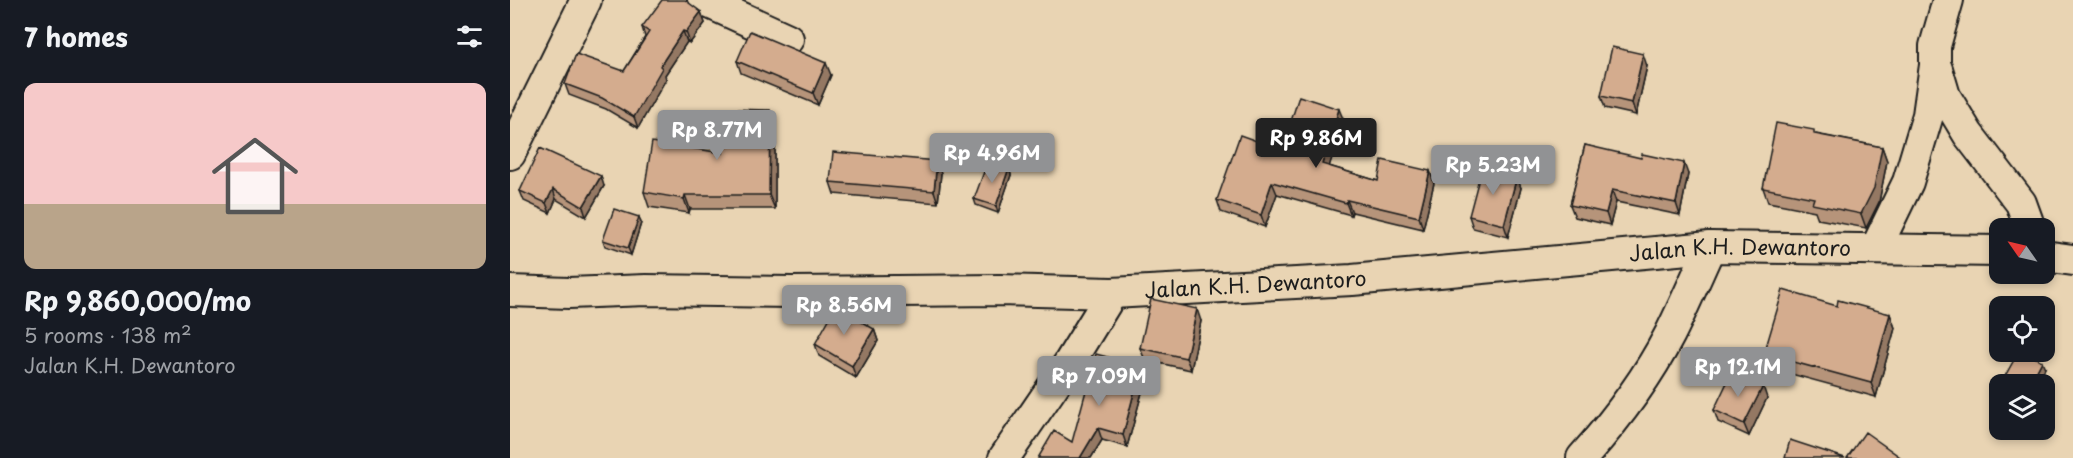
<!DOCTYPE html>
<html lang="en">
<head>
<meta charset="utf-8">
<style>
	:root { --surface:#171b24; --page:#20242c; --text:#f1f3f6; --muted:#9ea1a6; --line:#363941; --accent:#919294 }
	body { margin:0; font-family:"Playpen Sans",sans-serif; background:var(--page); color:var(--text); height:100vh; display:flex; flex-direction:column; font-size:22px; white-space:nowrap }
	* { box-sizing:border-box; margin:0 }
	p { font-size:20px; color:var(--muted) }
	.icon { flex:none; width:33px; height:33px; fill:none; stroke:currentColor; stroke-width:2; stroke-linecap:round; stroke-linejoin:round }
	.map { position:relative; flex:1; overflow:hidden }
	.panel { display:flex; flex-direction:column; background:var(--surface); width:510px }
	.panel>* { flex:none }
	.needle { width:39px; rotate:304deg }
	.tools { position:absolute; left:1479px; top:218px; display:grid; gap:12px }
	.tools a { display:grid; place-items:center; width:66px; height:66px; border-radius:12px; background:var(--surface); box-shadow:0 3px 9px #0003; font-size:30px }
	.price { position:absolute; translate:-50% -51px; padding:0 14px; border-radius:6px; background:var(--accent); color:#fff; font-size:20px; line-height:39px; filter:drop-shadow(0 2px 3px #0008) }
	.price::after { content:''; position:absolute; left:50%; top:36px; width:18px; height:14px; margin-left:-9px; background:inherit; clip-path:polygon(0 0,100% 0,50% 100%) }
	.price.selected { background:#222; color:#fff }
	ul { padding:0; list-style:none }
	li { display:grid; align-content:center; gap:12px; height:318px; padding:0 24px }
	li+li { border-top:2px solid var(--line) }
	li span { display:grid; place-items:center; height:186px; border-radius:12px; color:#555 }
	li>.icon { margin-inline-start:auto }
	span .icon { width:108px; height:108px; fill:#fffc; stroke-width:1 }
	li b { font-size:26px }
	h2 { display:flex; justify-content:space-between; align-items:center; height:72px; padding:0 24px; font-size:26px }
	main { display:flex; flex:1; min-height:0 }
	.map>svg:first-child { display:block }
</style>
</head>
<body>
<main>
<section class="panel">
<h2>7 homes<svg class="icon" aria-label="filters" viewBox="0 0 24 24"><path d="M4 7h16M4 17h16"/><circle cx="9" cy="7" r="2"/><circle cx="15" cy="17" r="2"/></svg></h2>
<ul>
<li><span style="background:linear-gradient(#f6c9c9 65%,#b9a48a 0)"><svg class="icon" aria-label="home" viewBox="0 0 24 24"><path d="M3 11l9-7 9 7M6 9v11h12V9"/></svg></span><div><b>Rp 9,860,000/mo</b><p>5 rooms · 138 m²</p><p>Jalan K.H. Dewantoro</p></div></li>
</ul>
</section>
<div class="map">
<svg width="1563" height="458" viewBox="0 0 1563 458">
	<rect width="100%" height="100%" fill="#e9d4b3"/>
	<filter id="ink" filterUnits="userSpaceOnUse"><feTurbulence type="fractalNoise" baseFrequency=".0167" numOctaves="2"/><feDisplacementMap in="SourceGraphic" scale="12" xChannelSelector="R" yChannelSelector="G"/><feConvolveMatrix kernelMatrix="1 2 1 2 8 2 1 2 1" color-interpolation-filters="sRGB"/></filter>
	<g filter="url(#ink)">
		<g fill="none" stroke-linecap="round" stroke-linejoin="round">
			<defs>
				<g id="street">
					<path d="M193,0L278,39"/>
					<path d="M1427,69L1435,96L1458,134L1511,203L1520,228"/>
					<path d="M0,154L76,0"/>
					<path d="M1366,248L1398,182L1418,115L1425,65V46L1438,0"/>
					<path d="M1534,256L1563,260"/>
					<path id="s1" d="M0,291L59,293L136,290L282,292L490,290L602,293L842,280L1200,247L1490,251"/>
					<path d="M494,458L559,363L602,293"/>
					<path d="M1072,458C1105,421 1137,379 1160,334C1174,306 1187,276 1200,247"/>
				</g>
			</defs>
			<use href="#street" stroke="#1c1c1c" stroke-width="34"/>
			<use href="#street" stroke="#e9d4b3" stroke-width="30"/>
		</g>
		<path fill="#b6947a" stroke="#1c1c1c" stroke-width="1.5" d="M191,12L195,23L180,43L177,42L155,75L156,79L128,128L96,109L59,95L55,84L114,71L135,37L132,27Z
			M227,61L321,75L308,105L231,73Z
			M1137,66L1126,115L1095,108L1091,96Z
			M834,121L819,166L868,181L920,171L924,183L913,229L842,212L841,215L767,194L755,227L711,212L707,200L772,150Z
			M265,124V209H180L179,213L139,207L134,192L213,153Z
			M1306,134L1372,147L1377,161L1369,202L1356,228L1308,219L1305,211L1258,202L1253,188Z
			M1075,145L1178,174L1170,215L1106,202L1100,225L1065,217L1060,205Z
			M499,168L501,175L488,213L466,205L464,199Z
			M431,173L428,203L324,194L320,182Z
			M94,186L76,217L46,199L40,213L14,201L10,191Z
			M1011,188L998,237L963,228L959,216Z
			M129,217L131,223L121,255L95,246L93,240Z
			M1327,306L1380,314L1385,328L1366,397L1259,368L1254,354Z
			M691,321L681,370L635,360L630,348Z
			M364,329L368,341L346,378L309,356L305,344Z
			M631,366L636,378L617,447L592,440L581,458H528L562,442Z
			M1535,368L1526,384H1496L1494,378Z
			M1257,398L1239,436L1208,422L1204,410Z"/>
		<path fill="#947863" stroke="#1c1c1c" stroke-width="1.5" d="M191,12L195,23L180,43L176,32Z
			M173,31L177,42L155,75L156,79L128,128L124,117L150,66Z
			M1133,54L1137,66L1126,115L1122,103Z
			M316,63L321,75L308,105L303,93Z
			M829,109L834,121L816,176L812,164Z
			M260,110L265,124V209L259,195Z
			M1372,147L1377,161L1369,202L1356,228L1351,214Z
			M427,161L431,173L428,203L424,191Z
			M1174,163L1178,174L1170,215L1166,203Z
			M499,168L501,175L488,213L486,206Z
			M920,171L924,183L913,229L909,217Z
			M91,176L94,186L76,217L73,207Z
			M1007,176L1011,188L998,237L994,225Z
			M762,182L767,194L755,227L751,215Z
			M43,189L46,199L40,213L36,203Z
			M1102,190L1106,202L1100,225L1096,213Z
			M175,195L180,209L179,213L174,199Z
			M837,200L842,212L841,215L836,203Z
			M129,217L131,223L121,255L118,248Z
			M687,309L691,321L681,370L676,358Z
			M1380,314L1385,328L1366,397L1361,383Z
			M364,329L368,341L346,378L342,366Z
			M1532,361L1535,368L1526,384H1520Z
			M631,366L636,378L617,447L613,435Z
			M1253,386L1257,398L1239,436L1234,424Z
			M588,428L592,440L581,458H570Z"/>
		<path fill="#d4ac8e" stroke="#1c1c1c" stroke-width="1.5" d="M152,0H175L191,12L176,32L173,31L150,66L152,68L124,117L92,98L55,84L66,54L114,71L139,32L132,27Z
			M240,31L316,63L303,93L227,61Z
			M1102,47L1133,54L1122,103L1091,96Z
			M789,96L829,109L812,164L868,181L872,160L920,171L909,217L837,200L836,203L762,182L751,215L707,200L730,135L772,150Z
			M213,109L260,110L259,195H175L174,199L134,192L142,142L213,153Z
			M1266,123L1304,130V134L1372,147L1364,188L1351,214L1302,204L1304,198L1253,188Z
			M1075,145L1131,158L1132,154L1174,163L1166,203L1102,190L1096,213L1060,205Z
			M30,148L91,176L73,207L43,189L36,203L10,191Z
			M323,152L427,161L424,191L320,182Z
			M478,161L499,168L486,206L464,199Z
			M972,167L1007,176L994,225L959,216Z
			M104,209L129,217L118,248L93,240Z
			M1273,290L1327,306L1328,300L1380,314L1361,383L1254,354Z
			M641,299L687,309L676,358L630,348Z
			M326,307L364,329L342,366L305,344Z
			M1509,351H1513L1532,361L1520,384H1504L1494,378Z
			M586,354L631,366L613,435L588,428L570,458H528L544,431L562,442Z
			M1222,372L1253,386L1234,424L1204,410Z
			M1355,432L1390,457V458H1337Z
			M1280,440L1335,458H1275Z"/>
	</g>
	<g text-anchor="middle" stroke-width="4.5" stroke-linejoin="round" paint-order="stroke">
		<g font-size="21" fill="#1c1c1c" stroke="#e9d4b3">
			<text dy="7" stroke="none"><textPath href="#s1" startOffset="1232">Jalan K.H. Dewantoro</textPath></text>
			<text dy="7" stroke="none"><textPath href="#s1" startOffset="746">Jalan K.H. Dewantoro</textPath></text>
		</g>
	</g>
</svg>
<div class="tools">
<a><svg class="needle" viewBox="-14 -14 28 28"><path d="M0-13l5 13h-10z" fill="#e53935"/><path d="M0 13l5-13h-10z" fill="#9ea1a6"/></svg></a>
<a><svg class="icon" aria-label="locate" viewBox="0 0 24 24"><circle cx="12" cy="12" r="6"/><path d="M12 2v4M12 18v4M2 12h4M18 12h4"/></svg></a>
<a><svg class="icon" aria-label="layers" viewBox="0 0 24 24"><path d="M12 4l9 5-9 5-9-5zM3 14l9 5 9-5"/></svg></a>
</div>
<b class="price" style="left:207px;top:161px">Rp 8.77M</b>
<b class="price selected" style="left:806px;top:169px">Rp 9.86M</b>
<b class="price" style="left:482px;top:184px">Rp 4.96M</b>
<b class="price" style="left:983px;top:196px">Rp 5.23M</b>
<b class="price" style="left:334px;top:336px">Rp 8.56M</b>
<b class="price" style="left:1228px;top:398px">Rp 12.1M</b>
<b class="price" style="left:589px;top:407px">Rp 7.09M</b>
</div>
</main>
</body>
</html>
